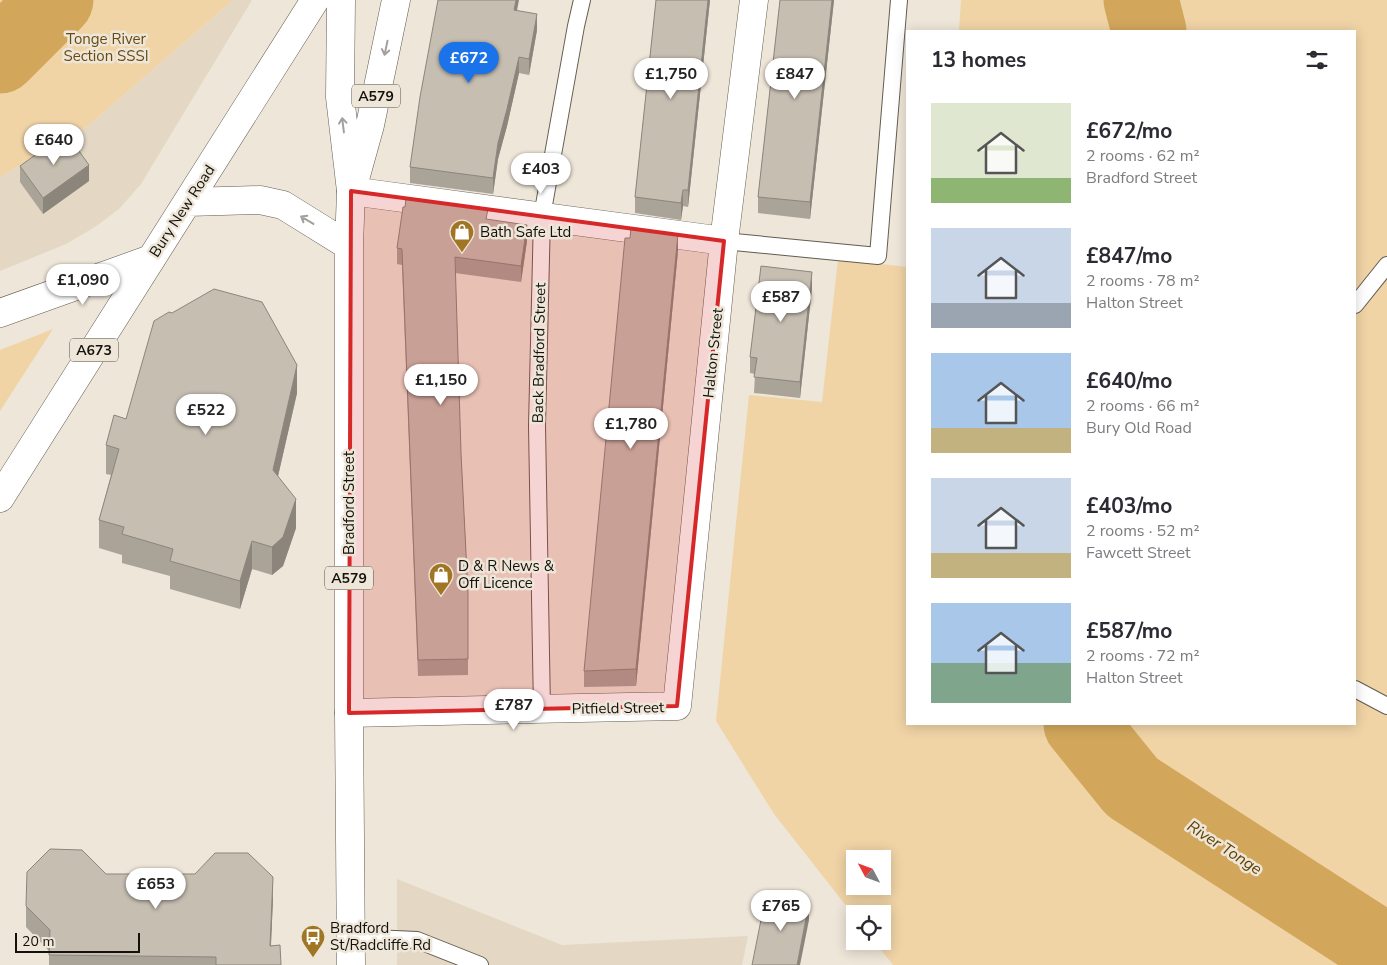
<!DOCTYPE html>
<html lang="en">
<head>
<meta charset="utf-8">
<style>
	:root { --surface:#fff; --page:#f7f7f7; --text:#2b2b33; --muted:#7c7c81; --accent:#1a73e8 }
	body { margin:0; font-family:"Nunito Sans",sans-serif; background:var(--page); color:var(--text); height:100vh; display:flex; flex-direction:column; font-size:19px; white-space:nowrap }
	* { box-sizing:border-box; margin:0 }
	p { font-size:16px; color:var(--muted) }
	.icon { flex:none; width:28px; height:28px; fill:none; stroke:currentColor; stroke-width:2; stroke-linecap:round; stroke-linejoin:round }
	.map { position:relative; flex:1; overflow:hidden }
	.panel { position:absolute; left:906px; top:30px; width:450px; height:695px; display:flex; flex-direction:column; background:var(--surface); border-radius:0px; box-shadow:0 2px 12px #0003 }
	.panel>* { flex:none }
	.needle { width:32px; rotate:311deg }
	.controls { position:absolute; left:846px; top:850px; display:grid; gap:10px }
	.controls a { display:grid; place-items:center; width:45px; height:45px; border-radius:0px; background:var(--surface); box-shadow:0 2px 12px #0003; font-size:25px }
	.scale { position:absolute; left:15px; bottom:12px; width:125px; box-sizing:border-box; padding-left:5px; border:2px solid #13110c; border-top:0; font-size:14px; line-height:18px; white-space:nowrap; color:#13110c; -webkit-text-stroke:4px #eee6d8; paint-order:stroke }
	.price { position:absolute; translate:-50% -42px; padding:0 11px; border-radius:18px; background:#fff; color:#222; font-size:16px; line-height:32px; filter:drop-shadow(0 1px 2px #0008) }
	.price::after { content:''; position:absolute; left:50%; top:30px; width:15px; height:11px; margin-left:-8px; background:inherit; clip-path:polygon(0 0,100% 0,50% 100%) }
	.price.selected { background:var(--accent); color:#fff }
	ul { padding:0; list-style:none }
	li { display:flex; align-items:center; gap:15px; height:125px; padding:0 25px }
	li span { display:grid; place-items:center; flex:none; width:140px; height:100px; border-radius:0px; color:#555 }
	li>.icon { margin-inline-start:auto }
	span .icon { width:60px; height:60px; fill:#fffc; stroke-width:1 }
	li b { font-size:21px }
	h2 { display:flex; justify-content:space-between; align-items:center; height:60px; padding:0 25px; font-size:21px }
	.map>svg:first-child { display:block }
</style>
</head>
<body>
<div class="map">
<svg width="1387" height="965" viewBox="0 0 1387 965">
	<rect width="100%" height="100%" fill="#eee6d8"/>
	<path fill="#e4d8c4" d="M233,0H252L141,184L119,209L95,227L66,244L0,271V177L89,125Z
		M397,879L562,945L748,936L742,965H397Z"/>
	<path fill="#f0d4a6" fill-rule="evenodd" d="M0,0H233L89,125L0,177Z
		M961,0H1387V965H893L874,941H882V914H855V917L774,814L716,721L749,395L822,402L838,259L907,267L908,724H1355V31H959ZM855,859H882V886H855Z
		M53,329L0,411V350Z"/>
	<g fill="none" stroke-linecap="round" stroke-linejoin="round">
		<path stroke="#d2a75c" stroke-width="75" d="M1141,0L1149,31
			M0,56L56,0
			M1081,724L1132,787L1387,952"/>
		<defs>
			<path id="service" d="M724,241L878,256L899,0
				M1355,305L1387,265
				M1355,689L1387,706
				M542,710L537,426L542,216L576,26L582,0
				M351,937L417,940L480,965"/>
			<path id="minor" d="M351,191L724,241
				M0,313L151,259
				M349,713L677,706L724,241L754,0"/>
			<path id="primary" d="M341,0L340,97L351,191L349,246V713L351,965
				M355,179L370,125L396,0
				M188,202L260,200L283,205L349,246
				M0,498L315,0"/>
		</defs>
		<use href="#service" stroke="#635c50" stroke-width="18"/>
		<use href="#minor" stroke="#635c50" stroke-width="29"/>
		<use href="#primary" stroke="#635c50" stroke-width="29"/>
		<use href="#service" stroke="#fff" stroke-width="16"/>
		<use href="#minor" stroke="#fff" stroke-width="28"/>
		<use href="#primary" stroke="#fff" stroke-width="28"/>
	</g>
	<path fill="#aaa398" d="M656,0H710L688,207L683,206L681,220L635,213V197Z
		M780,0H834L810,219L758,213V197Z
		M517,10L537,30L529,75L519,73L507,126L498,159L493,194L410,183V167Z
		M20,166L89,181L43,214L20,182Z
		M488,220L527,241L521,282L455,273L461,453L468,593V675L418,676L402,265L397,264V248Z
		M678,251L636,686L584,687V671Z
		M812,288L800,398L754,393L755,374L750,373V357Z
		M172,313L297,393L278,476L296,528L283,566L272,575L252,569L240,609L170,589V576L122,563V555L99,548V520L111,475L106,474V445L126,419Z
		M106,874L273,898L271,946L281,965H49V951L26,927V906Z"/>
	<path fill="#8b857c" d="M516,0H519L514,26V10Z
		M708,0H710L688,207V190Z
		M832,0H834L810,219V202Z
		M537,14V30L529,75V59Z
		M519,57V73L507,126L498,159L493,194V178L498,143Z
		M89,165V181L43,214V198Z
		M683,190V206L681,220V203Z
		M527,225V241L521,282V266Z
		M678,234V251L636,686V669Z
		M812,272V288L800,398V382Z
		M297,365V393L273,498V470Z
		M296,499V528L283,566L272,575V547Z
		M252,541V569L240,609V581Z
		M273,877V898L270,965V946Z
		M809,903V920L800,965H797Z"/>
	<path fill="#c6beb1" stroke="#8b857c" d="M438,0H516L514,10L537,14L529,59L519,57L507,109L498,143L493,178L410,167L420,97Z
		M656,0H708L688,190H683L681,203L635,197Z
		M780,0H832L810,202L758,197Z
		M66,133L89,165L43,198L20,166Z
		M406,198L488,209L486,219L527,225L521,266L455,257L461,453L468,593V659L418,660L402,249L397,248L403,207H405Z
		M631,228L678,234L636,669L584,671L625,238H630Z
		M761,266L812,272L800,382L754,377L757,358L750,357Z
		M214,289L262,302L297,365L273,470L296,499L283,537L272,547L252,541L240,581L170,561L173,549L122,534L124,527L99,520L119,449L106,445L114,415L126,419L154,321L169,312L172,313Z
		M50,849L82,850L106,874H195L215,853H248L273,877L270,946L280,945L281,965H216V957L49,955L50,930L26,906L27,872Z
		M766,895L809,903L797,965H752Z"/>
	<defs><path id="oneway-shaft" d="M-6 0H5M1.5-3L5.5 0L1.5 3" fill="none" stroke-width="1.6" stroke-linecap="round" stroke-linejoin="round" transform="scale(1.25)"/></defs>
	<g stroke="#a1a09e">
		<use href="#oneway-shaft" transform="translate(386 48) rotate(102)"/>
		<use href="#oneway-shaft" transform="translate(343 125) rotate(-97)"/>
		<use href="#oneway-shaft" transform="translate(307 220) rotate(-149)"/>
	</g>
	<path fill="#d62828" fill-opacity="0.2" stroke="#d62828" stroke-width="4" stroke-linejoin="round" d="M351,191L724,241L677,706L349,713Z"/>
	<defs>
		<symbol id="shop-pin" viewBox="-11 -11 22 30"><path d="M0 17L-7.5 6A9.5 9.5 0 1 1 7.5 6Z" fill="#a07625" stroke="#eee6d8"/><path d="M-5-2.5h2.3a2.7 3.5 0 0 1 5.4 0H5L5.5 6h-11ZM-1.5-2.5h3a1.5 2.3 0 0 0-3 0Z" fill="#fff"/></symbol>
		<symbol id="bus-pin" viewBox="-11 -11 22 30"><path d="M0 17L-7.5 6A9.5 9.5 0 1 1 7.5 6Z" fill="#a07625" stroke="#eee6d8"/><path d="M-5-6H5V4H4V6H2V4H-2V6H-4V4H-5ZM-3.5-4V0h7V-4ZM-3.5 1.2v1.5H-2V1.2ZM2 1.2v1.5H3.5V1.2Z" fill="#fff"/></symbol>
	</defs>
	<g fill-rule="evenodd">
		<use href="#shop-pin" x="448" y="218" width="28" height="38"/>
		<use href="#shop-pin" x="427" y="561" width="28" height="38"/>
		<use href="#bus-pin" x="299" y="923" width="28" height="38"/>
	</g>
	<g text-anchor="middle" stroke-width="5" stroke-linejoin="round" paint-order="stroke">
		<g fill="#eee6d8" stroke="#555149" stroke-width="1">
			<rect x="352" y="84.5" width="48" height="23" rx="4"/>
			<rect x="70" y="338.5" width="48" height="23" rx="4"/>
			<rect x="325" y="566.5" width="48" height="23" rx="4"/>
		</g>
		<g font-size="14" font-weight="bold" fill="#13110c">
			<text x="376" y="101">A579</text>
			<text x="94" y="355">A673</text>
			<text x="349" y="583">A579</text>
		</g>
		<g font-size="15" fill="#684b11" stroke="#eee6d8">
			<text x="106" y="44">Tonge River<tspan x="106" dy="17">Section SSSI</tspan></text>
		</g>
		<g font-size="15" fill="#13110c" stroke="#eee6d8">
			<text transform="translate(182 211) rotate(-57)" y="5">Bury New Road</text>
			<text transform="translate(539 353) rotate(-89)" y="5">Back Bradford Street</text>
			<text transform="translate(713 353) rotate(-84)" y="5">Halton Street</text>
			<text transform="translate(349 503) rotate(-90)" y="5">Bradford Street</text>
			<text transform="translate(618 708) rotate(-1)" y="5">Pitfield Street</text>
		</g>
		<g font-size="15" fill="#13110c" stroke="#eee6d8" text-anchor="start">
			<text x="480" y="237">Bath Safe Ltd</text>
			<text x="458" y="571">D &amp; R News &amp;<tspan x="458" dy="17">Off Licence</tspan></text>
			<text x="330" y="933">Bradford<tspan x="330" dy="17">St/Radcliffe Rd</tspan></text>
		</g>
		<g font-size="16" font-style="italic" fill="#5e4202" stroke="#eee6d8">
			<text transform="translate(1225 847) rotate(33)" y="6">River Tonge</text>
		</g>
	</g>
</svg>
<div class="controls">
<a><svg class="needle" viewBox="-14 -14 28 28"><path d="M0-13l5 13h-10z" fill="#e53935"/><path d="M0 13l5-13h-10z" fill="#7c7c81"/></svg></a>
<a><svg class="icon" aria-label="locate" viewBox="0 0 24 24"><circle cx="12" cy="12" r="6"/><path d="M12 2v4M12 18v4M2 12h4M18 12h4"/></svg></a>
</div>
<div class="scale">20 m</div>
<b class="price selected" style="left:469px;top:84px">£672</b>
<b class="price" style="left:671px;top:100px">£1,750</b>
<b class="price" style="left:795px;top:100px">£847</b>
<b class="price" style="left:54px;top:166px">£640</b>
<b class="price" style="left:541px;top:195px">£403</b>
<b class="price" style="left:83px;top:306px">£1,090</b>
<b class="price" style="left:781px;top:323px">£587</b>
<b class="price" style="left:441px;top:406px">£1,150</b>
<b class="price" style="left:206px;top:436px">£522</b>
<b class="price" style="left:631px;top:450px">£1,780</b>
<b class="price" style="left:514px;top:731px">£787</b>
<b class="price" style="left:156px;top:910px">£653</b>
<b class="price" style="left:781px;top:932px">£765</b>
<section class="panel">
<h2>13 homes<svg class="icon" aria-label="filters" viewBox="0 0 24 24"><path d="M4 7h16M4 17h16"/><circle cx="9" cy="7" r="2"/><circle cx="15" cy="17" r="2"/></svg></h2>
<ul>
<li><span style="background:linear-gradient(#dfe7d0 75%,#8fb573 0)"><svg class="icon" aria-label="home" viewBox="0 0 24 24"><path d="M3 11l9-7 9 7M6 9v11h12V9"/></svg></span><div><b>£672/mo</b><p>2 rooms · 62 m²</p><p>Bradford Street</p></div></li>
<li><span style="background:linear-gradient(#c9d6e8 75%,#9aa5b1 0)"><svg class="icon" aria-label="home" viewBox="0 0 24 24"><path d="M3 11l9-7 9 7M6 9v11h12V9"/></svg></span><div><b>£847/mo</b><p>2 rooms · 78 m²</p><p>Halton Street</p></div></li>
<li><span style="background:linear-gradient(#a9c7e8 75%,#c2b280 0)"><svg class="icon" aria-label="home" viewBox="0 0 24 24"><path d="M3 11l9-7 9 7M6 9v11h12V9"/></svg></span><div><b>£640/mo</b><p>2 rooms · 66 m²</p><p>Bury Old Road</p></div></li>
<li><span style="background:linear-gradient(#c9d6e8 75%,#c2b280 0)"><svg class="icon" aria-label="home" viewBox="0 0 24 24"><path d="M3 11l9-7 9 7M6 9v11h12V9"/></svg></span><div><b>£403/mo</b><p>2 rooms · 52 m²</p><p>Fawcett Street</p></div></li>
<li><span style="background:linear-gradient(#a9c7e8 60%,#7fa58c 0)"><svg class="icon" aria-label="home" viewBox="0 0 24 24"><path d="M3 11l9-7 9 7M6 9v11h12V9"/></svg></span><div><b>£587/mo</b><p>2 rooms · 72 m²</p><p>Halton Street</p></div></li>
</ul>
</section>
</div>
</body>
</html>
